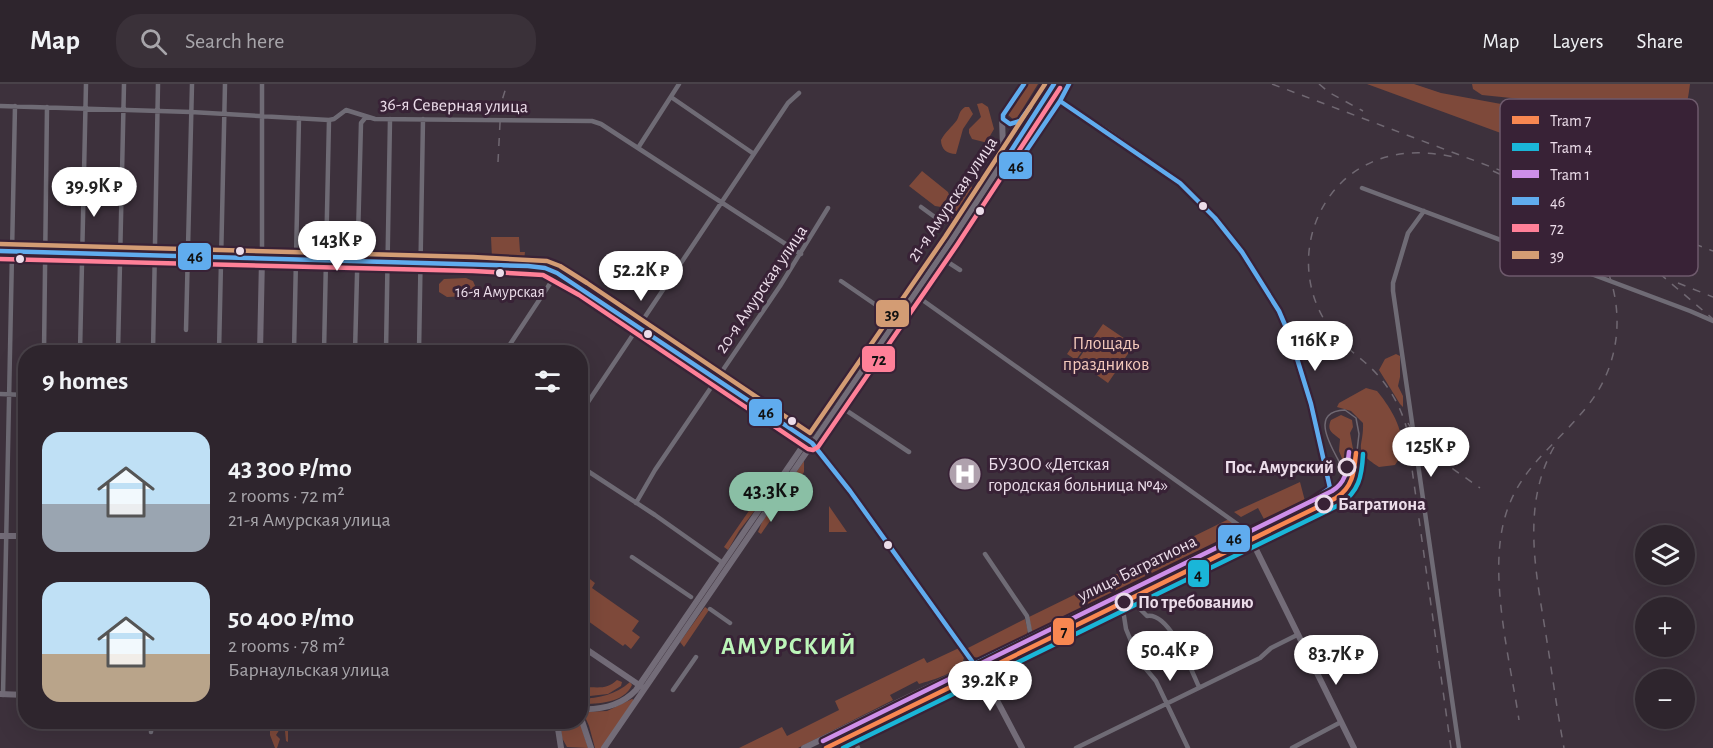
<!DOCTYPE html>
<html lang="en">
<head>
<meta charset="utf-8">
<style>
	:root { --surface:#2e252d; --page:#3a3139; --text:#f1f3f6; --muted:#a7a5aa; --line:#494249; --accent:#8abfa5 }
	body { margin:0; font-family:"Alegreya Sans",sans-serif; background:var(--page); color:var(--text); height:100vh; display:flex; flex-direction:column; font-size:22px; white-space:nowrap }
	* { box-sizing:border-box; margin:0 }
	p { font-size:20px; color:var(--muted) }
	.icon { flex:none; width:33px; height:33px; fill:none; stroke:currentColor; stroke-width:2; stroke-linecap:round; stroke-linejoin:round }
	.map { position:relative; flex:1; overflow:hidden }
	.drawer { position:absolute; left:18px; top:261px; width:570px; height:384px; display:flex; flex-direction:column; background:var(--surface); border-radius:24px; box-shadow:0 6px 24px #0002,0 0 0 2px var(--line) }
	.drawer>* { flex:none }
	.buttons { position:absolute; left:1635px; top:441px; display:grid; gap:12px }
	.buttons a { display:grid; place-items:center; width:60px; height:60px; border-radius:50%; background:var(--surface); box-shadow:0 6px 24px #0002,0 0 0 2px var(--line); font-size:30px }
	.price { position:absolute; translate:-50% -51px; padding:0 14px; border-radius:21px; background:#fff; color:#222; font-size:20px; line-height:39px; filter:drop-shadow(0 2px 3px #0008) }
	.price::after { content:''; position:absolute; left:50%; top:36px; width:18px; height:14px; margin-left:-9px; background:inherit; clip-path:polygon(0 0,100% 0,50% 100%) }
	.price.current { background:var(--accent); color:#111 }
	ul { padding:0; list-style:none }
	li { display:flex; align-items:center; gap:18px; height:150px; padding:0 24px }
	li span { display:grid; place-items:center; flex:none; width:168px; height:120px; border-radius:18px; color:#555 }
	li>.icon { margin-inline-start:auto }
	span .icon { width:72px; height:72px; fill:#fffc; stroke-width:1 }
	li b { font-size:26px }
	h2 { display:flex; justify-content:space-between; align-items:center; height:72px; padding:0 24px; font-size:26px }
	header { display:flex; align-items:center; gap:36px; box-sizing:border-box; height:84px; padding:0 30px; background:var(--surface); border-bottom:2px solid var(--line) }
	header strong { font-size:28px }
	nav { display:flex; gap:33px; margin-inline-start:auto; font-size:21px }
	.search { width:420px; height:54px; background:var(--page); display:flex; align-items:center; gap:15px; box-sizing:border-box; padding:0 21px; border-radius:24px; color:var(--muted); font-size:22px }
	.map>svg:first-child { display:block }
</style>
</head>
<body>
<header>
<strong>Map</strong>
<div class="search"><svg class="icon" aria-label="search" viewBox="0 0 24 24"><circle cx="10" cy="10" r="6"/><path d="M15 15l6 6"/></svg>Search here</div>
<nav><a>Map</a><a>Layers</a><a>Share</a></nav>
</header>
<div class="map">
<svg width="1713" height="664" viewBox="0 0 1713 664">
	<rect width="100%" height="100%" fill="#3d313c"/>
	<path fill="#7e493a" d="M1028,0H1038L1015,37L1007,30Z
		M1367,0H1414L1441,9L1512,22L1524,37V47L1538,51L1554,59L1556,66L1555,68L1550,67Z
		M1472,0H1690C1688,15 1687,29 1673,36L1582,21L1482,11L1473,5Z
		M982,19L988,23L994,45L987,57L984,58L972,55L969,49V45L981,33L977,20Z
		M965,23H969L973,30L963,45L956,70C947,70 941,65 941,56C945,48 952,43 957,36C960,30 959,27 965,23Z
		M922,87L948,108L949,111L941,123L935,122L909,102Z
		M969,101L974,104L973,107L951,140L948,141L945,138Z
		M491,153H519L520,168H525L524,176L492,174Z
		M466,194L473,197L476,204L470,212L447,213L439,208V200L444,195Z
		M1103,240L1134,261L1108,299L1077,277Z
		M1080,251L1089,257L1076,276L1067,270Z
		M1396,270L1400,272V293L1398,302L1403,312V323L1400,320L1379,286L1385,275Z
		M1366,304L1377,307C1392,325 1413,358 1395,381L1379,383C1351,365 1364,365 1363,339L1351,327L1337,323L1339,319Z
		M1341,331L1352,336L1353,343L1350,349L1353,365L1345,377H1343L1339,367L1340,355C1333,349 1326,347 1331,336Z
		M804,377V388L761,450L758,448L762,438Z
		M1300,398L1305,417L1265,437L1258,424L1241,433L1234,428Z
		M769,402L766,412L739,447L728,466L724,463L764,405Z
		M829,422L847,448H829Z
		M1231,434L1243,447L1033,549L1032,548L1029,533Z
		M582,489L595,499L592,504L639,537L632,547L640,553L631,565L625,560L623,562L581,532Z
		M705,523L709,526L684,563L680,558Z
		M1025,535L1028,547L1025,554L979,574L974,573L966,565Z
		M959,564L964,574C960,589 932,596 919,600L917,597L890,611L893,616L798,664H739L782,643L787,652L839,626L835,617L924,574L927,579Z
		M581,596L583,603C597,603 607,606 617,596L622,598L621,602L608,610L581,613Z
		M630,598L632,601C624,619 598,620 581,620L580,615C600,614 615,611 630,598Z
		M632,615L634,616L602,664H595L589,642L583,628L607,627Z
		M270,638H284L288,646V658L286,657L285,647L280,645L276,651L280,655L277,664H275L270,651Z
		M560,638H580L588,664L567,663L562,654Z"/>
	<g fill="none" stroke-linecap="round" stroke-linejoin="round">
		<path stroke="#6f6b75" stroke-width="4.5" d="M671,13L754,70
			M0,22L191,28L329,36L334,35L346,26L375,35L592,37L601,40L801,170
			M638,64L679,0
			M1362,104L1690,227L1713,237
			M921,123L943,139
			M1424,127L1408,149L1393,199V207L1459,664
			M940,173L960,186
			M262,174V0
			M841,197L892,232
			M914,210L1247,447
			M186,246L192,0
			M44,268L47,23
			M80,268L86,0
			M118,268L124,0
			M153,268L158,0
			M219,268L225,0
			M294,268L299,34
			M324,268L329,36
			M355,268L361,39L366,33
			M386,268L390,35
			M419,268L423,35
			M505,268L557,189
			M0,310L26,311
			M841,323L909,368
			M580,330L788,19L799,9
			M580,382L655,431L723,479
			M636,419L655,386L780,202L828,124
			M985,470L1027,532L1031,553
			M632,473L691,513
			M1113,512L1124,532L1126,545L1135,567L1146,585L1156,597L1188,664
			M710,525L730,539
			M1140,525L1147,532C1170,528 1191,586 1199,603
			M673,606L696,573
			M3,611L15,22
			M848,642L858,664
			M151,648L152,638
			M1076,664L1260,574L1271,564L1297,551
			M1292,664L1341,638"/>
		<path stroke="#736c78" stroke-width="6" d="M1003,65L1002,33L1024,0
			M999,87L1016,82L1060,17L1069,0
			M0,167L473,180C500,181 533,178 557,189L812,359L850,407L974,580L982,588L1022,664
			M260,268L262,174
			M1247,447L1354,664
			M0,452H26
			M580,561L642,603
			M0,610L26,611
			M580,625C601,626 621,622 636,606L982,100L1044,0
			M580,631L591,664
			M557,638L561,664
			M604,664L951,157L1054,0
			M804,664L1311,417L1330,404L1311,320L1291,255L1279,227L1242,168L1215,134L1180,99L1108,48L1060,17"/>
		<path stroke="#706872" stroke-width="1.5" d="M1341,381C1332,364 1308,327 1345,326L1356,334L1359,350L1357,367"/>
		<path stroke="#706872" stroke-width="1.5" stroke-dasharray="8 8" stroke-linecap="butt" d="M1272,0L1502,87
			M1319,0L1330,9L1363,27
			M498,78L501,20L507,0
			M1493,87C1517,98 1543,109 1564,126C1624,176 1636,265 1585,325C1555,362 1519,384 1505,433C1488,492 1510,576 1519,636
			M1530,97L1713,167
			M1569,125L1606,145L1619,155L1713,235
			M1678,199L1713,213
			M1408,339C1424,368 1454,385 1480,404
			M1554,363C1521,421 1536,489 1546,551C1552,589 1557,626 1564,664
			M1451,664L1406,342C1399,318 1386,298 1368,281C1354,269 1339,258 1329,243C1297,198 1303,135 1343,97C1376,67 1417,64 1458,74"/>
		<defs>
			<path id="bus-1" d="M1024,0L1003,31V35L1010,40L1020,37L1030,23
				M1054,0L1009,70L1010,78L1016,82L1060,17L1069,0
				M1060,17L1180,99L1215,134L1242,168L1279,227L1291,255L1311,320L1330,404
				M0,167L528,182L545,184L557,189L812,359L850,407L974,580
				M974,580L1311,417L1330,404"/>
			<path id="bus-2" d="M0,175L473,187L543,191L579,211L808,365L813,366L818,363L957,161L1060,4"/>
			<path id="bus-3" d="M0,160L473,173L547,177L560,182L587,199L810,349L945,153L1045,0"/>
		</defs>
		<use href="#bus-1" stroke="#382236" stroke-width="9"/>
		<use href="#bus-2" stroke="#382236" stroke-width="9"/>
		<use href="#bus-3" stroke="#382236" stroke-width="9"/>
		<use href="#bus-1" stroke="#60acee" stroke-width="4.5"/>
		<use href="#bus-2" stroke="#ff8098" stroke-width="4.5"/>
		<use href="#bus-3" stroke="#d39c74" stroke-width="4.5"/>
		<defs>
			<path id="tram-1" d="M826,664L1336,414C1353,403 1354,388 1356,369"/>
			<path id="tram-2" d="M843,664L1339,421C1359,408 1362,392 1363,370"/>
			<path id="tram-3" d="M823,657L1332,407C1347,398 1347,385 1349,368"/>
		</defs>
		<use href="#tram-1" stroke="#382236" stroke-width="9"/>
		<use href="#tram-2" stroke="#382236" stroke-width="9"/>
		<use href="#tram-3" stroke="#382236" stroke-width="9"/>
		<use href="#tram-1" stroke="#f88751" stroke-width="4.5"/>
		<use href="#tram-2" stroke="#1ab6d8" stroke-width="4.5"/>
		<use href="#tram-3" stroke="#ce8fe9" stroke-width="4.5"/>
	</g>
	<defs>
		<symbol id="hospital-disc" viewBox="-11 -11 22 22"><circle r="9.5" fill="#afa1ad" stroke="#382236"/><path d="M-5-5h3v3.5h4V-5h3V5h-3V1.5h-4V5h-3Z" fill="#fff"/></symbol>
	</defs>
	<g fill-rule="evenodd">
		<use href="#hospital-disc" x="946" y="371" width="38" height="38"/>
	</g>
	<g fill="#ecddea" stroke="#382236" stroke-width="2">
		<circle cx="1203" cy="122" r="5"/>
		<circle cx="980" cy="127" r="5"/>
		<circle cx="240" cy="167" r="5"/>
		<circle cx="20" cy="175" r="5"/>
		<circle cx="500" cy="189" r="5"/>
		<circle cx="648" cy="250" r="5"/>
		<circle cx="792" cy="337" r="5"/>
		<circle cx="888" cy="461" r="5"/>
	</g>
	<g fill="#382236" stroke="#ecddea" stroke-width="3">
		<circle cx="1347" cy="383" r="8"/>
		<circle cx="1324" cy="420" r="8"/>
		<circle cx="1124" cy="518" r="8"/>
	</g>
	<g text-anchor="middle" stroke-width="6" stroke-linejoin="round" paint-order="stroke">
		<g font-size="16" fill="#ecddea" stroke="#382236">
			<text x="500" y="213">16-я Амурская</text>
		</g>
		<g font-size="18" fill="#ecddea" stroke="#382236">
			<text transform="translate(454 21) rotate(1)" y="6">36-я Северная улица</text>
			<text transform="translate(952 115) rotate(-56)" y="6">21-я Амурская улица</text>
			<text transform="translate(761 205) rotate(-56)" y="6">20-я Амурская улица</text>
			<text transform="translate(1137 484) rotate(-26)" y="6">улица Багратиона</text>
		</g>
		<g font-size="18" fill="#f5cabc" stroke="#382236">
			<text x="1106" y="265">Площадь<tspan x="1106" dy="21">праздников</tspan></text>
		</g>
		<g font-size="18" fill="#ecddea" stroke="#382236" text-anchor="start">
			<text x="988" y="386">БУЗОО «Детская<tspan x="988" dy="21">городская больница №4»</tspan></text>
		</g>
		<g font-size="18" font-weight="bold" fill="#ecddea" stroke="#382236" text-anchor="start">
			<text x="1334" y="389" text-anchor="end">Пос. Амурский</text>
			<text x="1338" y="426">Багратиона</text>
			<text x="1138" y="524">По требованию</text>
		</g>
		<g font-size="24" font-weight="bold" letter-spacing="1.5" fill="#bcf6b9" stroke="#382236">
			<text x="789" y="570">АМУРСКИЙ</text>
		</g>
	</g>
	<rect x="1500" y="15" width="198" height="177" rx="9" fill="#382236" stroke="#6e5a6c" stroke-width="1.5"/>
	<rect x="1512" y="32" width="27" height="8" fill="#f88751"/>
	<rect x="1512" y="59" width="27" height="8" fill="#1ab6d8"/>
	<rect x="1512" y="86" width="27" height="8" fill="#ce8fe9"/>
	<rect x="1512" y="113" width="27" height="8" fill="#60acee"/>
	<rect x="1512" y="140" width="27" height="8" fill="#ff8098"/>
	<rect x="1512" y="167" width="27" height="8" fill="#d39c74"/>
	<g font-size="16" fill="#ecddea">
		<text x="1550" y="42">Tram 7</text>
		<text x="1550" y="69">Tram 4</text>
		<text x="1550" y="96">Tram 1</text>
		<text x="1550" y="123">46</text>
		<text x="1550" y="150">72</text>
		<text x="1550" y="177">39</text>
	</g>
	<g stroke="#382236" stroke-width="2">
		<rect x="998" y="67" width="35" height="29" rx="6" fill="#60acee"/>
		<rect x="177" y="158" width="35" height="29" rx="6" fill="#60acee"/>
		<rect x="875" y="215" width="35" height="29" rx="6" fill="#d39c74"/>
		<rect x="861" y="261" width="35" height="28" rx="6" fill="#ff8098"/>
		<rect x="748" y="314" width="35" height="29" rx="6" fill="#60acee"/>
		<rect x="1217" y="440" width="34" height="29" rx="6" fill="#60acee"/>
		<rect x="1187" y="475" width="23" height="29" rx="6" fill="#1ab6d8"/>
		<rect x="1052" y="533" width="23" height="29" rx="6" fill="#f88751"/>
	</g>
	<g font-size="16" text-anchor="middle" font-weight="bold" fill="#111">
		<text x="1016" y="88">46</text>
		<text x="195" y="178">46</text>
		<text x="892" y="235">39</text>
		<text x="879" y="281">72</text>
		<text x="766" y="334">46</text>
		<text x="1234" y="460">46</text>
		<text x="1198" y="496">4</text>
		<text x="1064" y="553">7</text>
	</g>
</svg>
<div class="buttons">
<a><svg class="icon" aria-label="layers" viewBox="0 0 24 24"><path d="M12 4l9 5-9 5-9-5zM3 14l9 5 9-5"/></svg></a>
<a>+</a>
<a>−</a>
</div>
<b class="price" style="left:94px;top:134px">39.9K ₽</b>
<b class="price" style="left:337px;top:188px">143K ₽</b>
<b class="price" style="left:641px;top:218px">52.2K ₽</b>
<b class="price" style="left:1315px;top:288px">116K ₽</b>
<b class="price" style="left:1431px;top:394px">125K ₽</b>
<b class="price current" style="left:771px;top:439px">43.3K ₽</b>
<b class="price" style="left:1170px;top:598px">50.4K ₽</b>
<b class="price" style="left:1336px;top:602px">83.7K ₽</b>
<b class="price" style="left:990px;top:628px">39.2K ₽</b>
<section class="drawer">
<h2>9 homes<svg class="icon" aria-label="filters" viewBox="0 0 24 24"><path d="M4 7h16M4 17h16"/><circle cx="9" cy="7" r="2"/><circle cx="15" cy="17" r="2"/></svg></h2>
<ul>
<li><span style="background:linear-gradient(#bfe0f5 60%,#9aa5b1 0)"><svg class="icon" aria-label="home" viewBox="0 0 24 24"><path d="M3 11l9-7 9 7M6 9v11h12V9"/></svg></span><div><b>43 300 ₽/mo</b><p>2 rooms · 72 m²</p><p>21-я Амурская улица</p></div></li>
<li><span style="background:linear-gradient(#bfe0f5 60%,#b9a48a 0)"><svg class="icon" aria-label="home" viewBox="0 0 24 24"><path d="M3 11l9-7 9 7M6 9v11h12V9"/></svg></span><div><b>50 400 ₽/mo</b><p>2 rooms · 78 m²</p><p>Барнаульская улица</p></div></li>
</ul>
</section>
</div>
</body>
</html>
